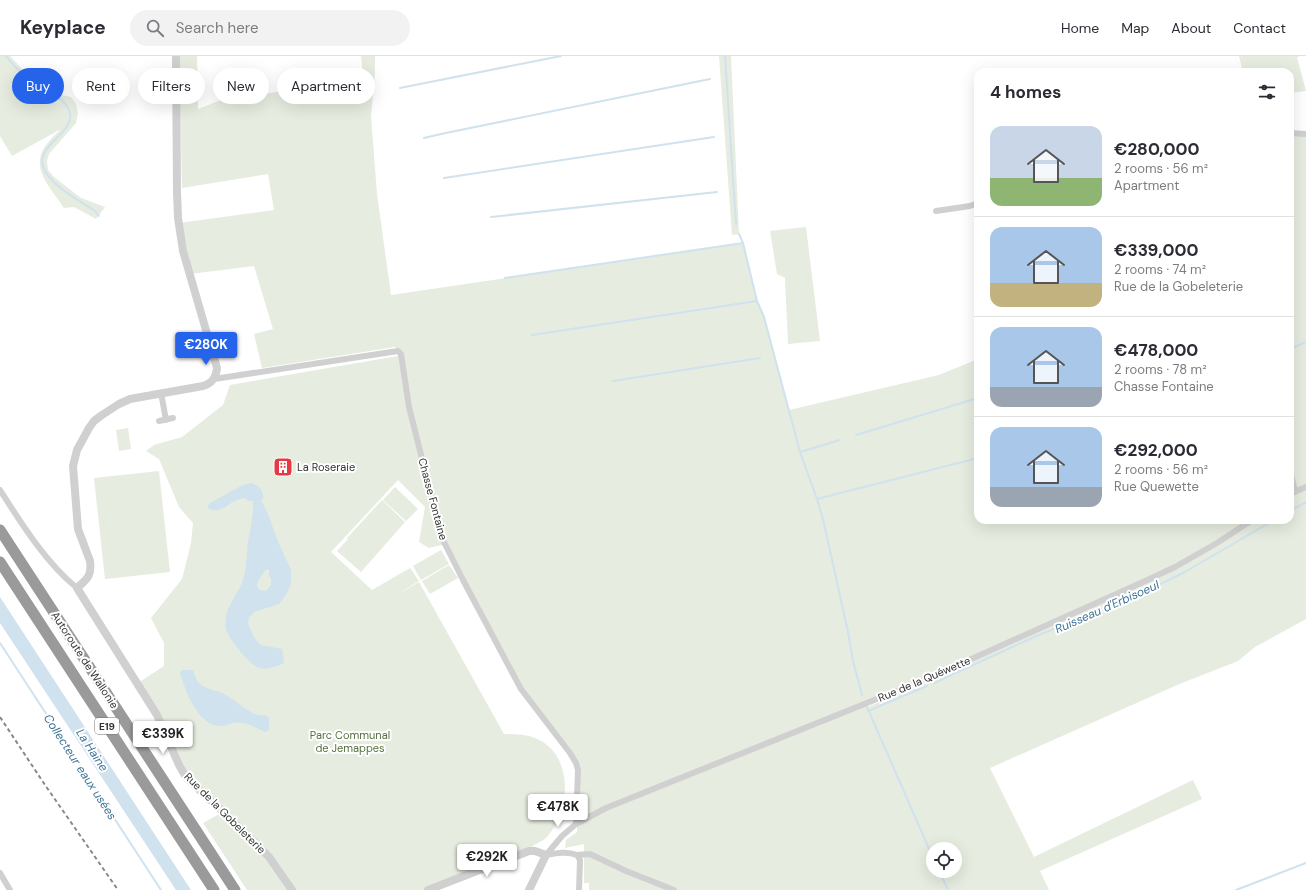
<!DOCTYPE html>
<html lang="en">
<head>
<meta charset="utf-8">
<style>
	:root { --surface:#fff; --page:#f2f2f3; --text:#2b2b33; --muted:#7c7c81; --line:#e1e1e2; --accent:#2563eb }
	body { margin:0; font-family:"DM Sans",sans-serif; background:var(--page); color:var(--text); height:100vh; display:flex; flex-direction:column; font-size:15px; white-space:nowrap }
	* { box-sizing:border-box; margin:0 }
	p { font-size:13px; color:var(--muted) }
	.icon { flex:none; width:22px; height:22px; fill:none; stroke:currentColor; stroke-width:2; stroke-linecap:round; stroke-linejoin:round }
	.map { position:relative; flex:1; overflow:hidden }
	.details { position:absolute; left:974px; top:12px; width:320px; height:456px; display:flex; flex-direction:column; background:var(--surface); border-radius:12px; box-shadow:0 4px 16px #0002 }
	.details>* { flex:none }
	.guide { position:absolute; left:12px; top:12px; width:380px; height:36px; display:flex; gap:8px }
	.tools { position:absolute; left:926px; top:786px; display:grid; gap:8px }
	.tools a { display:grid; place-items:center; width:36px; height:36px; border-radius:50%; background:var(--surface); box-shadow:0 4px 16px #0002; font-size:20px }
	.price { position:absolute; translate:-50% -34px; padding:0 9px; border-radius:4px; background:#fff; color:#222; font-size:13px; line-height:26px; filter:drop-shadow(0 1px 2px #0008) }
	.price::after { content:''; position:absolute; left:50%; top:24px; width:12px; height:9px; margin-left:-6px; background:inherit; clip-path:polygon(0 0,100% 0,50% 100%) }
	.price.active { background:var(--accent); color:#fff }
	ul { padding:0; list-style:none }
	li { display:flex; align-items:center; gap:12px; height:100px; padding:0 16px }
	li+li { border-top:1px solid var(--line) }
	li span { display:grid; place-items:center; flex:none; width:112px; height:80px; border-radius:12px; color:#555 }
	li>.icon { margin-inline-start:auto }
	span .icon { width:48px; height:48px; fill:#fffc; stroke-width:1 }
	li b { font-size:17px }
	h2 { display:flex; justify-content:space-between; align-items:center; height:48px; padding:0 16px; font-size:17px }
	.chip { padding:0 14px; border-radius:18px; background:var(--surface); box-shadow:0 4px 16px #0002; font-size:14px; line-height:36px }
	.chip.active { background:var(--accent); color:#fff }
	header { display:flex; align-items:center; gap:24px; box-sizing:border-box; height:56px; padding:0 20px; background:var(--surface); border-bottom:1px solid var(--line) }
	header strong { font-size:19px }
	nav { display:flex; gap:22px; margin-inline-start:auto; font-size:14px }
	.search { width:280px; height:36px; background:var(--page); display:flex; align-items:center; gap:10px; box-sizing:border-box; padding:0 14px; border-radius:22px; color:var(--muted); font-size:15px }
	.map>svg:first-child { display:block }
</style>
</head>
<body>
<header>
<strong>Keyplace</strong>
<div class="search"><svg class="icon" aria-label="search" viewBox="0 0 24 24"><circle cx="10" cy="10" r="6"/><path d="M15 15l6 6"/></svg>Search here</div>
<nav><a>Home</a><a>Map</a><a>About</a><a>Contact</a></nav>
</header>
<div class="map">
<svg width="1306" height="834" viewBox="0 0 1306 834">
	<rect width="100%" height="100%" fill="#fff"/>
	<path fill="#e6ecdf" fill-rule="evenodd" d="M0,0H10L27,18L58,38L71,41L76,48L78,57L76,67L49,98L47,105L48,114L54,121L81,142L105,151L96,163L74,151L64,152C51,132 29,112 46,89C50,83 56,78 61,73L12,100L0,80Z
		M179,0H197L198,53L221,44L339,27L363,20L361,0H375V16L371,60L377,138L391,239L743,187L757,245L764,261L789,354L939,319L978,303V464H1290V77L1306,78V563L1255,591L1238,605L1177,629L990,712L1034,801L1193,724L1202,743L1040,815L1049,834H589V827H584V788L565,792L566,784L577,776L576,707L533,649L446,488L429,492L419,486L425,451L398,424L331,496L372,534L410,512L419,525L392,542L419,526L504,678C515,678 526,678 537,683C566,695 570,733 560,760C558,765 549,780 545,783C538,788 533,787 529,795L428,834H294L271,801L188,720L138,627L164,610V587L151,562L182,523L191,487L193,467L179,451L159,403L146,395L154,389L182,381L223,349L230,329L398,300L395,291L262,312L254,278L273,273L254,210L190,218L179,167L274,154L268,118L182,132ZM929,622L930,626L867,651L865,648ZM933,793H955V815H933Z
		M719,0H731L739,178L732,179Z
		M1239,0H1300L1297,1L1306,35L1290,37V16H1243Z
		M806,171L820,285L788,288L785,222L777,218L770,175Z
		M128,372L131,393L119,395L116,374Z
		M159,415L170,516L105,523L94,422Z
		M395,431L418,453L406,465L383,444Z
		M382,444L405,466L361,516L337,495L348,483L347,482Z
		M441,494L449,508L421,524L413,510Z
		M449,509L458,522L430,538L422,525Z
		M223,756L241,773L292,834H247L203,767Z"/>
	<path fill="#cfe2ee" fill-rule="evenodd" d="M251,427C259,430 264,434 263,443L261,444L268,458L277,483L291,514V528L286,539L279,548L254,556L249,562L248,568L255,583L261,589L282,593L284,607C277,610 268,614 260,612C250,610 230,584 226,574C225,571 226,566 226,562C227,550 236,540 241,529C246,518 246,508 247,496C248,479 254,462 253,445H249L245,442C226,444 225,460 207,452L210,447L243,429ZM266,513L269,514V520L271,522V529L266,535L260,534L257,530L258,525Z
		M0,541L191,834H176L4,573L0,567Z
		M182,614H193C195,618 196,625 200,628C207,634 218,634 226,639C236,644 252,662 265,659L269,662V674L265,676C254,671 245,665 233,667C229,668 225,670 221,670C198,671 185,634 180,617Z"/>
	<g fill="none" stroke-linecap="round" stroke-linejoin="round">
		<path stroke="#cfe2ee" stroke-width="2" d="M6,0C13,8 20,17 29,24C42,34 67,40 70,58C72,65 66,72 62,77C55,84 45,92 43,101C36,122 80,145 95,155L99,160
			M725,0L736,168
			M400,32L561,0
			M424,82L441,78L710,23
			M444,122L714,81
			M491,161L717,136
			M739,178L743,187L757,245L764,261L800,396L817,443L823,463L848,576L853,605L862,639
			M505,222L743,187
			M532,279L757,245
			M1290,293L1306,286
			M613,325L760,302
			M856,379L978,342
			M800,396L840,384
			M817,443L978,402
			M1290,455L1306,446
			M0,587L161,834
			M934,627L1034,581L1142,537L1185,516L1274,464
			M867,651L933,802
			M868,655L927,630
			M939,815L948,834
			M1236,834L1306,807"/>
		<path stroke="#d0d0d0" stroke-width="6" d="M1290,77L1306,78
			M936,155L970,150L978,147
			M214,323L398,295L401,298L409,351L442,482L463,524L521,633L570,697L576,707L578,714L576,768
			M161,337L166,364
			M159,365L173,362
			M1290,415L1295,435
			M0,434C21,467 46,507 77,532
			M1290,438L1306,431
			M546,799L562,780L576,768L606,752L929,622L1143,526L1175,511L1217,487L1252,464
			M546,799C557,797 567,795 577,799L580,804L579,834
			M577,799L590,798L626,815L674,834
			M0,817L10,834"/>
		<path stroke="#d0d0d0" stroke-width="8" d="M176,0L177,136L178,162L183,195L217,312C216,322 212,327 203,330L130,343L119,348L102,359L94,365L89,372L77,394L73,410L78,473L90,505C92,520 87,523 77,532L157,659L179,709L186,721L207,741L241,773L269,801L292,834
			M428,834L529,795H535L546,799L529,834"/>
		<path stroke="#9a9a9a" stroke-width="11" d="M0,474L235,834
			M0,506L214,834"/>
		<path stroke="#888" stroke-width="2" stroke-dasharray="4 3" stroke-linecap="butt" d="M0,661L45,729L118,834"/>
	</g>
	<defs>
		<symbol id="building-square" viewBox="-11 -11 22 22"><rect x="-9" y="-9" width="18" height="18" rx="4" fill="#e63946" stroke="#fff"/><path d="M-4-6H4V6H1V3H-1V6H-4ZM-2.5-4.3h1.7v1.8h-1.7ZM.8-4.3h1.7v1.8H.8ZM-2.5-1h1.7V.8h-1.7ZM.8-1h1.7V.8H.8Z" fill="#fff"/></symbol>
	</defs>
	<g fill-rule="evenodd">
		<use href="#building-square" x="272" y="400" width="22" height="22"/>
	</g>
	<g text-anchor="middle" stroke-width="4" stroke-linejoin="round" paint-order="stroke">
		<rect fill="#fff" stroke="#707070" stroke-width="1" x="95" y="662" width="24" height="16" rx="3"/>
		<g font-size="10" font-weight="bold" fill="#333">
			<text x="107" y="674">E19</text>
		</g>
		<g font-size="11" fill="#333" stroke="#fff" text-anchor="start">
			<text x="297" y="415">La Roseraie</text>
		</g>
		<g font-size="11" fill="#333" stroke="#fff">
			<text transform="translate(433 443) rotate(75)" y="4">Chasse Fontaine</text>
			<text transform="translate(85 604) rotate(57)" y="4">Autoroute de Wallonie</text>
			<text transform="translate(924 623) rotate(-23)" y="4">Rue de la Quéwette</text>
			<text transform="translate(225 757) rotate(45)" y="4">Rue de la Gobeleterie</text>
		</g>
		<g font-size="11" fill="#56703f" stroke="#fff">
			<text x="350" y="683">Parc Communal<tspan x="350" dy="13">de Jemappes</tspan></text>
		</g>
		<g font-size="12" font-style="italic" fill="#3f7597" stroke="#fff">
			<text transform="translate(1107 551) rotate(-24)" y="4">Ruisseau d'Erbisoeul</text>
			<text transform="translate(92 694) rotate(57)" y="4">La Haine</text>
			<text transform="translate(80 711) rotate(57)" y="4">Collecteur eaux usées</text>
		</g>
	</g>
</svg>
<div class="tools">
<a><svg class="icon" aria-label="locate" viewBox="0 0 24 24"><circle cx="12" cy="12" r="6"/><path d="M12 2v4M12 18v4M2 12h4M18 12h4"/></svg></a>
</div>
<b class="price active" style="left:206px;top:310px">€280K</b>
<b class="price" style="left:163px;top:699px">€339K</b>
<b class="price" style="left:558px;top:772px">€478K</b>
<b class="price" style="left:487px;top:822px">€292K</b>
<div class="guide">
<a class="chip active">Buy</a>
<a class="chip">Rent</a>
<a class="chip">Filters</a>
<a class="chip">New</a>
<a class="chip">Apartment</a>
</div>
<section class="details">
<h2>4 homes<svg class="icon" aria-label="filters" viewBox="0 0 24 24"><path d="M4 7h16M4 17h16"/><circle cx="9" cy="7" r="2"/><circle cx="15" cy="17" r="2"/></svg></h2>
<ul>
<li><span style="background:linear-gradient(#c9d6e8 65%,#8fb573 0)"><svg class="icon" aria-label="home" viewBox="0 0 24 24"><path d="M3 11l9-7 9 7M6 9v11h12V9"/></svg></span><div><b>€280,000</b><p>2 rooms · 56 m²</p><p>Apartment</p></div></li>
<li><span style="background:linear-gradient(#a9c7e8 70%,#c2b280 0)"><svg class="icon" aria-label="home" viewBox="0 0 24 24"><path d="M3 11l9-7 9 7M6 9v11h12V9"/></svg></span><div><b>€339,000</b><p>2 rooms · 74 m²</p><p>Rue de la Gobeleterie</p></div></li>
<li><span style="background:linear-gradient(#a9c7e8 75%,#9aa5b1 0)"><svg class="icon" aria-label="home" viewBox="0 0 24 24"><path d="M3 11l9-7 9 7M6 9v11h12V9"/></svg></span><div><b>€478,000</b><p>2 rooms · 78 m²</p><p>Chasse Fontaine</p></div></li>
<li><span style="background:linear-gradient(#a9c7e8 75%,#9aa5b1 0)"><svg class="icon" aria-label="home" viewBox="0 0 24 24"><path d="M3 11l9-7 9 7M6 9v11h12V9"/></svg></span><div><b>€292,000</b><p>2 rooms · 56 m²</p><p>Rue Quewette</p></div></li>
</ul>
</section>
</div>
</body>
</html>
